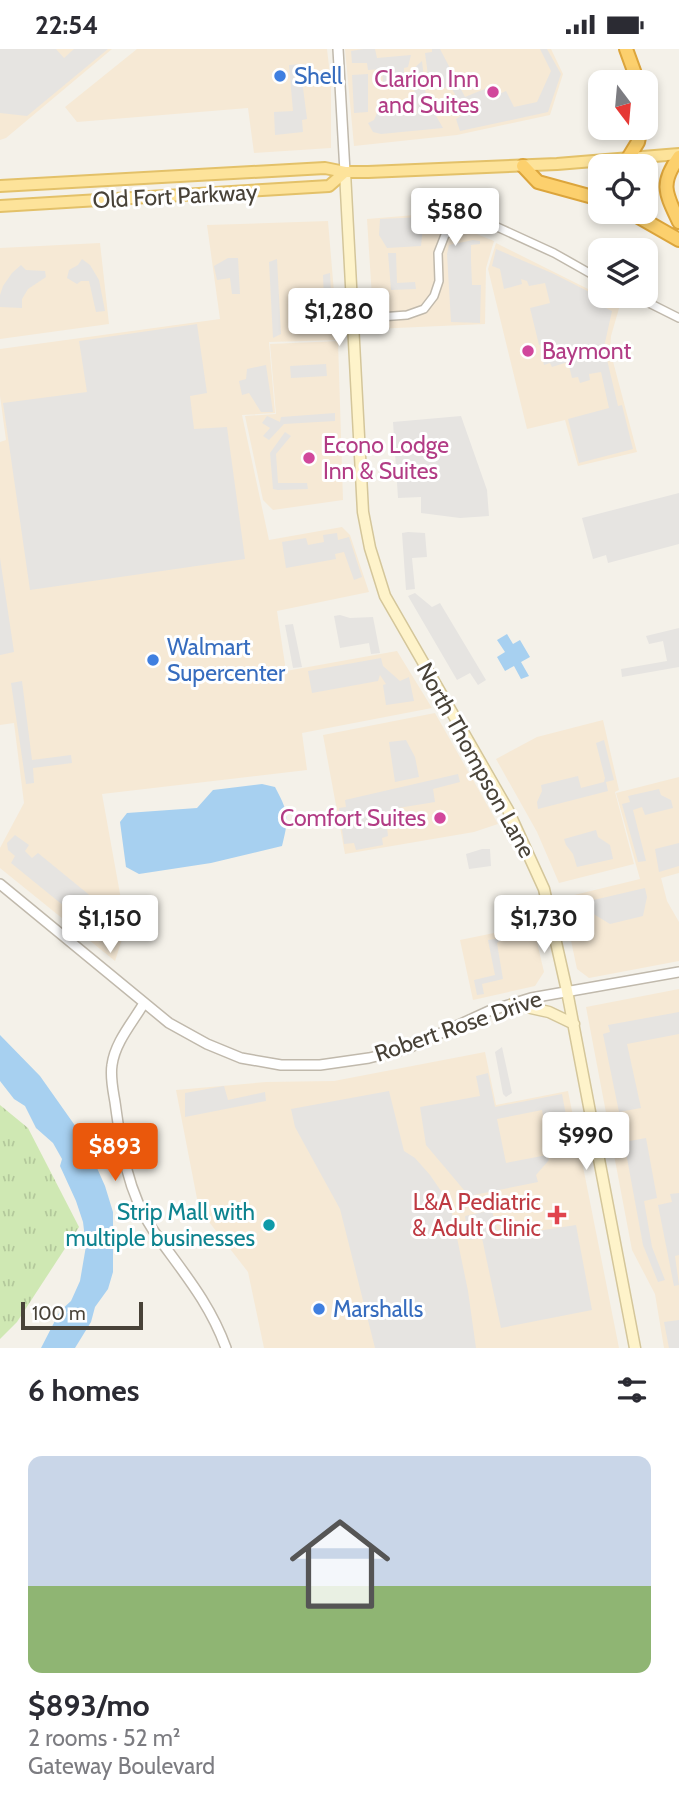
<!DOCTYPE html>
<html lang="en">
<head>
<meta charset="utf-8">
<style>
	:root { --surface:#fff; --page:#f7f7f7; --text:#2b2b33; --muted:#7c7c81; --accent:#ea580c }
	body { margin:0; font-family:Cabin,sans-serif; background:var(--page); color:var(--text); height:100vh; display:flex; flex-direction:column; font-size:26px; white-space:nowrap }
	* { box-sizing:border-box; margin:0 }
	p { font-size:23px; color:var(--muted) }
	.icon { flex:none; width:38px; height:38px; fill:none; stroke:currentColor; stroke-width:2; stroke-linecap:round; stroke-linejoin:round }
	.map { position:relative; height:1299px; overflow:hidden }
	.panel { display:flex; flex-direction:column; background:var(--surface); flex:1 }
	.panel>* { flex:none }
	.needle { width:46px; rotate:164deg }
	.tools { position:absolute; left:588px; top:21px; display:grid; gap:14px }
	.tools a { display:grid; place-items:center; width:70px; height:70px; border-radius:14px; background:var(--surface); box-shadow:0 4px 10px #0003; font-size:35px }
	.scale { position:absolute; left:21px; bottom:18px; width:122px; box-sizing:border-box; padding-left:7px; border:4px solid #484238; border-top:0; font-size:19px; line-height:24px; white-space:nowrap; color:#484238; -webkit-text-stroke:5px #fff; paint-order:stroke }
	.price { position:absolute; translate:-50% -60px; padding:0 16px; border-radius:7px; background:#fff; color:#222; font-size:23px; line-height:46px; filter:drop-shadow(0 2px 4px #0008) }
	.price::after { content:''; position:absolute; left:50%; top:42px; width:21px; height:16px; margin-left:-10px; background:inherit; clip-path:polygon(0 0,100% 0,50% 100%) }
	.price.selected { background:var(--accent); color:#fff }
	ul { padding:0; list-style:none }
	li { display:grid; align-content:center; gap:14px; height:371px; padding:0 28px }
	li span { display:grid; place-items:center; height:217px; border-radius:14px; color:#555 }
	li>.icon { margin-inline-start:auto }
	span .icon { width:126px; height:126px; fill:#fffc; stroke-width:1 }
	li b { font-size:30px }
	h2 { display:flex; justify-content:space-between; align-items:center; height:84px; padding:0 28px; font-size:30px }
	.status { display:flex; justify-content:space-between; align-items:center; height:49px; padding:0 35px; background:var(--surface); direction:ltr }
	.status svg { height:19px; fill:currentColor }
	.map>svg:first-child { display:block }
</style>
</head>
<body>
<div class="status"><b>22:54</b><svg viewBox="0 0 49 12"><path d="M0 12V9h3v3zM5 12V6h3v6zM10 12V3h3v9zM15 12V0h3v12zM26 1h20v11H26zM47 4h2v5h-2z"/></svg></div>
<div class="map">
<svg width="679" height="1299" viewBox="0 0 679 1299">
	<defs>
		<pattern id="grass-tufts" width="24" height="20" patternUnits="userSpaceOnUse" patternTransform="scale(1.75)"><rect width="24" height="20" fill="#cfe8b3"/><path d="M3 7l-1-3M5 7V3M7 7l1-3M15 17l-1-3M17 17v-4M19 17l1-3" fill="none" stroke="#b3c89b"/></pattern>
	</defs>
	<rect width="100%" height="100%" fill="#f4f1e9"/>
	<path fill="#f6e9d5" d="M0,0H112L6,89L0,91Z
		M137,0H327L331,34V99L254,104L248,59L77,73L65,58Z
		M345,0H551L563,25L550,66L457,86L354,97Z
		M427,165L494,192L486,219L485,275L374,280L367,170Z
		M328,172L338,291L269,293L275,364L242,366L269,491L342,478L350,486L369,543L277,562L286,622L397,602L432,659L302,684L307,721L102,745L126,878L115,912L0,819V799L24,754L14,674L0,676V393L6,391L0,347V300L220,270L207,176Z
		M100,194L109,275L0,290V199Z
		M496,194L620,256L611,287L610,301L637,403L578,417L565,371L527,380L488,220Z
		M338,292L343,451L273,461L263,451L245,367L276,365L270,295Z
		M435,664L498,775L474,783L345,805L323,686Z
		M603,671L619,741L615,743L634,815L559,834L537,783L496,710L537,688Z
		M679,728V824L661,829L667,852L679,873V912L589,929L577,920L562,849L640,830L616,744Z
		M533,876L544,923L535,937L473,951L460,891Z
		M679,940V1299H664L655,1245L632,1201L586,958Z
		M485,1003L496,1056L568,1042L619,1299H264L248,1223L199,1160L176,1041L266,1033L334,1032Z"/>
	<path fill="url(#grass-tufts)" d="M0,1056L28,1079L79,1178L17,1273L0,1290Z"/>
	<path fill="#e6e4e1" d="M0,0H56L64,9L74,0H108L27,67L0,64Z
		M363,0H375L377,9L411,6L408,18L404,19V31L383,34L382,20L368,21L367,14H352L351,2Z
		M432,0H440L465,48L487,39L492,48L506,42L514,58L537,53L551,22L540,0H547L561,25L548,63L460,82L456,70L465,64L451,38L430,41L425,4L432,3Z
		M422,12L428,65H435L443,79L381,85L373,83L368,74L374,71L378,62L409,59L407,67L417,65L412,21Z
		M300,15L307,70L302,71L303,83L275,86L274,63L293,62L289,16Z
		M368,25V63L354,64L352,26Z
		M424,168L421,197L387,199L379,186L380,170Z
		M473,191L480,192V195L471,196V211L472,236H481L480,274L451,273L447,205L449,196Z
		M496,200L554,225L609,253L606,259L612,262L604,298L618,357L622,356L633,400L579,414L568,370L609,359L601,323L589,325L590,331L580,334L578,328L572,329L568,313L552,318L550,314L544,316L540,300L544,298L543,295L539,296L530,259L550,254L545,234L529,237L527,232L521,230L522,235L504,240L500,220L492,217Z
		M388,204H396L397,234L415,233L416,240L391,241Z
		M228,209H238L240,245H232L230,229L217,231L214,217Z
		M82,210L90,216L99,231L105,262L96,263L89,232H81L77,235L67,229L69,221L78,216Z
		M277,210L281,285L273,289L269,213Z
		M21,216L26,221L45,222L46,228L28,240L22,250V259L0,258V246L3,237L12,224Z
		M330,224L333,279L325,280L323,226Z
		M197,275L207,344L190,347L194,380L227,378L245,510L30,541L3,354L87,343L79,292Z
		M326,315L327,327L291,329L290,317Z
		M266,316L273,363H261L249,344L242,346L239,332L246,330L247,320Z
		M335,364V372L284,375L269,391L263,387L270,379L262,374L267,367L280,373L281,368Z
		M461,367L487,441L489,467L460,469L421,464V448L398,449L393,373Z
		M285,383L291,387L276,405L278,434H307L308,440L278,441L273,440L270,404Z
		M679,444V495L608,514L606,506L593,510L582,469Z
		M408,483L425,484L427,508L412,509L415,540L406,541L402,484Z
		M337,484L338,491L349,488L362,528L354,531L344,503L335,505L336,510L286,519L282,493L306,489L308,496L324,493L323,486Z
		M0,509L14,603L0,606Z
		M415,544L432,558L440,554L486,631L478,636L470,624L457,631L408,547Z
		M340,566L350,569L373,568L380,604L371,605L369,594L340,599L334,567Z
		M293,575L302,618L293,619L285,576Z
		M679,579V618L622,628L621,620L667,612L663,592L649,595L646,587Z
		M381,609L383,617L400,632L409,628L414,652L386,656L383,636L386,635L380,626L378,632L312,644L308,622Z
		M22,632L32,711L71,706L72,714L33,719L34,734L26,735L11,634Z
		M406,691L415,708L419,728L395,733L389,693Z
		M604,691L614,731L606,733L608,742L538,760L537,753L542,742L541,736L578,727L581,739L604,733L605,729L596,694Z
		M458,725L460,733L433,740L435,753L398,759L379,765L382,769L386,768L388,787L382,789L383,796L356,801L354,794L344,795L339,759L346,758L345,751Z
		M659,740L661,746L671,751L673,759L645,766L642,758L633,761L646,812L638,813L622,755L630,753L628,747Z
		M596,781L598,788L610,796L613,810L577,818L573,805L566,796L564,790Z
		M15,786L29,796L25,802L32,809L38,804L115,867L113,874L117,882L107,892L11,814L15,807L8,801L7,794Z
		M679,794V817L659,823L655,800Z
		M482,800H490L491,817L469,820L466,805Z
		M645,839L647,848L643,867L610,875L587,861L585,853Z
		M529,879L533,883L504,889L497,894L503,930L482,935L484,945L477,946L474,931L495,926L488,891L502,889V885Z
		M679,963V985L627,995L641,1059L619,1063L603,985L610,983L608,976Z
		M502,998L512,1044L506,1048L503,1045L495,1003Z
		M488,1024L495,1058L562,1045L573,1103L550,1107L542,1061L497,1070L506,1114L547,1106L549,1111L536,1126L538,1133L469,1147L426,1096L420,1058L480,1047L476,1027Z
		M224,1037L228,1051L265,1043L266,1052L185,1068V1044Z
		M389,1042L404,1102L415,1109L430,1126L450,1155L468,1242L476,1299H375L340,1160L295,1078L291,1060Z
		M646,1089L657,1149L644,1152L652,1198L665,1231L658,1233L643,1196L624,1093Z
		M679,1144V1206L675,1207L679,1236L674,1237L658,1156L672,1153L670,1145Z
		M492,1161L498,1188L576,1176L592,1261L501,1279L482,1189L469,1191L465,1167Z
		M679,1271V1299H669L664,1273Z"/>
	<path fill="#a7d0f0" d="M507,585L513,595L520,591L530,608L521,613L529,627L521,630L514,617L505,622L497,608L505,603L497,591Z
		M262,735L275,738C289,764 289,769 282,797L211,814L139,825L126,818L120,773L127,764L197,759L213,741Z
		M0,986L40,1027L76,1078L89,1101L105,1137L113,1163V1223L108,1240L95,1258L91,1273L75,1299H41L60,1262L71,1252L80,1232L86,1197L83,1173L76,1152L60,1117L62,1110L53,1094L36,1079L25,1057L14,1050L0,1032Z"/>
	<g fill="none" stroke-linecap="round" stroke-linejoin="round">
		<defs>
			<path id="minor" d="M635,247L679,269
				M353,270L407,266L424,260L434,247L439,232L438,204L445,186L462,174L474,171L495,177L554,204L600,230"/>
			<path id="tertiary" d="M338,0L345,123
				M0,835L169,974L207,995L241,1009L281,1016H320L369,1009L406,1000L489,962L531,949L679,923
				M144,954C133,973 115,993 112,1016C110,1028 113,1041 115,1053C121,1097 127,1143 153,1181C181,1221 209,1252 226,1299"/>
			<path id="secondary" d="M345,123L363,463L370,499L385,547L508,761L544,840L567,942L635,1299
				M513,955L549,963L574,975"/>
			<path id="primary" d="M0,137L325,119L345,123H368L557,115L679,105
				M0,157L329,137L345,123"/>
			<path id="motorway" d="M626,0L638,33
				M679,108C659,135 666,145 679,173
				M627,111L638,93L641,79
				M523,117L538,133L600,150
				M630,163L679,191"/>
		</defs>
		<use href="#minor" stroke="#c0b9ac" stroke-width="10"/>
		<use href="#tertiary" stroke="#c0b9ac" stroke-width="12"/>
		<use href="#secondary" stroke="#d4c69a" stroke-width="13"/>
		<use href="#primary" stroke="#e3c169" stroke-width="14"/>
		<use href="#motorway" stroke="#dca53c" stroke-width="16"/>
		<use href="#minor" stroke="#fff" stroke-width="7"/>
		<use href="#tertiary" stroke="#fff" stroke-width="9"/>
		<use href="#secondary" stroke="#fef3ca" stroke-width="10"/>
		<use href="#primary" stroke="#fde39a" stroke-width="10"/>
		<use href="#motorway" stroke="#fcd06d" stroke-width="12"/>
	</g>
	<g fill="#3f7fe0" stroke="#fff" stroke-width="2.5">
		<circle cx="280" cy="27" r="7"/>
		<circle cx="153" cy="611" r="7"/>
		<circle cx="319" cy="1260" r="7"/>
	</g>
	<g fill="#d1479c" stroke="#fff" stroke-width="2.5">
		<circle cx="493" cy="43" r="7"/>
		<circle cx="528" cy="302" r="7"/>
		<circle cx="309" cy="409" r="7"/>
		<circle cx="440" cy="769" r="7"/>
	</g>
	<path fill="#e0444e" stroke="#fff" stroke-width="2.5" d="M553.5 1155.5h7v7h7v7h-7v7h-7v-7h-7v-7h7z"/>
	<circle fill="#0f9aa8" stroke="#fff" stroke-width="2.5" cx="269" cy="1176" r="7"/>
	<g text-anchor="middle" stroke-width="6" stroke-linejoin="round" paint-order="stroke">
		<g font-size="23" fill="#366cbe" stroke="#fff" text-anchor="start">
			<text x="294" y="35">Shell</text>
			<text x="167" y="606">Walmart<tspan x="167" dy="26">Supercenter</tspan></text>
			<text x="333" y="1268">Marshalls</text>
		</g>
		<g font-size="23" fill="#b23c85" stroke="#fff" text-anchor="end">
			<text x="479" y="38">Clarion Inn<tspan x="479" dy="26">and Suites</tspan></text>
			<text x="542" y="310" text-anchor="start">Baymont</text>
			<text x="323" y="404" text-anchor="start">Econo Lodge<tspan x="323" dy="26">Inn &amp; Suites</tspan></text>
			<text x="426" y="777">Comfort Suites</text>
		</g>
		<g font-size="23" fill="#484238" stroke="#fff">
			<text transform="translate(175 147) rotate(-3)" y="8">Old Fort Parkway</text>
			<text transform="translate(476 711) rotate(61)" y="8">North Thompson Lane</text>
			<text transform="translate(458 977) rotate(-19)" y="8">Robert Rose Drive</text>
		</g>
		<g font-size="23" fill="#be3a42" stroke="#fff" text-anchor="end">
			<text x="541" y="1161">L&amp;A Pediatric<tspan x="541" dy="26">&amp; Adult Clinic</tspan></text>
		</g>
		<g font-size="23" fill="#0d838f" stroke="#fff" text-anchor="end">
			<text x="255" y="1171">Strip Mall with<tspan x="255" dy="26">multiple businesses</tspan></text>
		</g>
	</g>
</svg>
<div class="tools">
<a><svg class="needle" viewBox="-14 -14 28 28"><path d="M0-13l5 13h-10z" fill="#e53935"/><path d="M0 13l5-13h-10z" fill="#7c7c81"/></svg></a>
<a><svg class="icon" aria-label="locate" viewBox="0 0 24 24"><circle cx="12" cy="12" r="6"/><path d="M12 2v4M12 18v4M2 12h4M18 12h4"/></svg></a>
<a><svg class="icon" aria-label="layers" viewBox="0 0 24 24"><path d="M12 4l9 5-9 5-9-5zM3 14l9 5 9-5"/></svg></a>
</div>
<div class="scale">100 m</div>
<b class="price" style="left:455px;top:199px">$580</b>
<b class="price" style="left:339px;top:299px">$1,280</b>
<b class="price" style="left:110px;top:906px">$1,150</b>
<b class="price" style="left:544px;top:906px">$1,730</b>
<b class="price" style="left:586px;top:1123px">$990</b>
<b class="price selected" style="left:115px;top:1134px">$893</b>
</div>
<section class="panel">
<h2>6 homes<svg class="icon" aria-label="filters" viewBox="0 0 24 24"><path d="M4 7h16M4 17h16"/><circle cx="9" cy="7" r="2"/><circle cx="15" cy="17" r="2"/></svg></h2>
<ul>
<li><span style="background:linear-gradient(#c9d6e8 60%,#8fb573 0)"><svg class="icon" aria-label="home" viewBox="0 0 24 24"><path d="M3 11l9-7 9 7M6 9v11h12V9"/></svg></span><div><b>$893/mo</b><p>2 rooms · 52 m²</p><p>Gateway Boulevard</p></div></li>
</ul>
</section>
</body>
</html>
